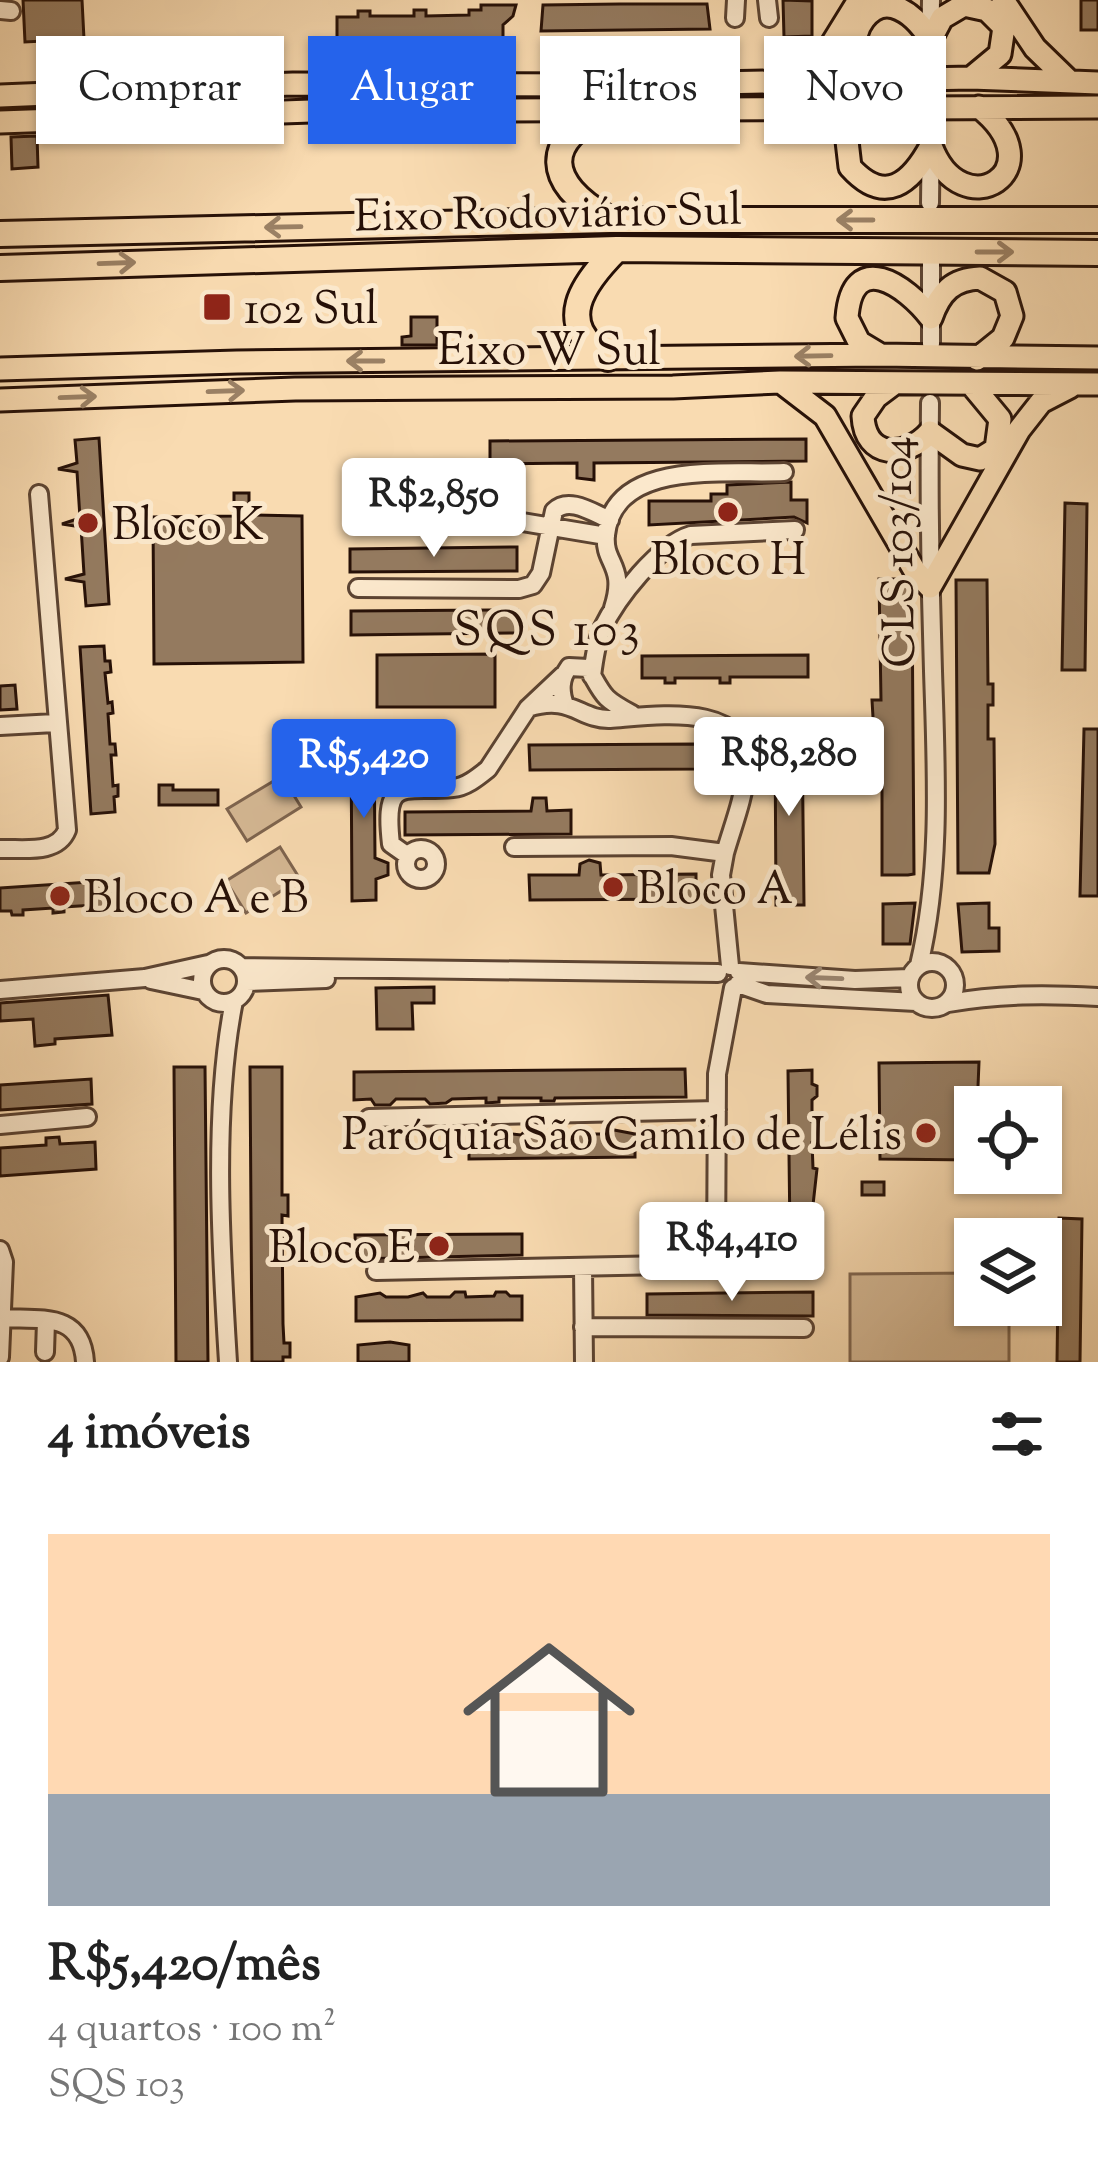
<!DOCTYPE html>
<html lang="pt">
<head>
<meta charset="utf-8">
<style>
	:root { --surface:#fff; --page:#f6f6f6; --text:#222; --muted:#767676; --accent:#2563eb }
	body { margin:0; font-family:"Sorts Mill Goudy",serif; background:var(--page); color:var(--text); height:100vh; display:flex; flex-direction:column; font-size:45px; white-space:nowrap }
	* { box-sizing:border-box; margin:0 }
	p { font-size:39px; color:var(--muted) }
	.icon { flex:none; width:66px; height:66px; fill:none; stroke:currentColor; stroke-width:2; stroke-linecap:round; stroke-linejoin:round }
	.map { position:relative; height:1362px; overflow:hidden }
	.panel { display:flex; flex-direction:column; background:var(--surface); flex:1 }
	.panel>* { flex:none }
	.guide { position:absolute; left:36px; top:36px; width:1026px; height:108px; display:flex; gap:24px }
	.tools { position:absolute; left:954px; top:1086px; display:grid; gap:24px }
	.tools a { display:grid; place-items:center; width:108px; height:108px; border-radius:0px; background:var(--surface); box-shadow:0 3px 9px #0004; font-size:60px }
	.price { position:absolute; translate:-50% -102px; padding:0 27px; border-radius:12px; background:#fff; color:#222; font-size:39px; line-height:78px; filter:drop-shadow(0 3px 6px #0008) }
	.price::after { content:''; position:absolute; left:50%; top:72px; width:36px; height:27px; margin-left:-18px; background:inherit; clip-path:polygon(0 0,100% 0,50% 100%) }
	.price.selected { background:var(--accent); color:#fff }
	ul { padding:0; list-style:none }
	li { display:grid; align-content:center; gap:24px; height:636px; padding:0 48px }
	li span { display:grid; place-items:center; height:372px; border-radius:0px; color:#555 }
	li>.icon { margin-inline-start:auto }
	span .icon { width:216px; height:216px; fill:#fffc; stroke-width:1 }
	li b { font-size:51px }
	h2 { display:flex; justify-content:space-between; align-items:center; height:144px; padding:0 48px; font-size:51px }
	.tag { padding:0 42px; border-radius:0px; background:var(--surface); box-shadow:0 3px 9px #0004; font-size:42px; line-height:108px }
	.tag.selected { background:var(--accent); color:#fff }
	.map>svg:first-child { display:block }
</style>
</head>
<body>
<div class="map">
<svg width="1098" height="1362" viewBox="0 0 1098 1362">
	<rect width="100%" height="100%" fill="#f9dbb1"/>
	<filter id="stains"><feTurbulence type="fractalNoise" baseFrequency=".00167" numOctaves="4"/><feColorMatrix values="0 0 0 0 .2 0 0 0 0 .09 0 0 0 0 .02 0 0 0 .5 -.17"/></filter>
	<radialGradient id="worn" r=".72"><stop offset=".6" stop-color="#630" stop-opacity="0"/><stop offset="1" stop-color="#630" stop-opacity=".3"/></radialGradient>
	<path fill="#d5b894" stroke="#7e644e" stroke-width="3" d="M282,776L301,807L247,841L227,809Z
		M280,847L300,879L246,913L226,881Z
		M975,1273V1305H1009V1362H850V1274Z"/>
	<path fill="#947a5f" stroke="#261007" stroke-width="3" d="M23,0H82L84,39L25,42Z
		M783,0L812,1V36L784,37Z
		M1081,0H1098V30H1081Z
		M620,4H707L710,29L541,31L543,5Z
		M481,5H516L513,16L503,25V38L337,40V17H358V11H370V16H414V10H426V16L469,15V10H481Z
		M37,136L38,167L12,169L11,137Z
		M411,317H437V345H402V337L411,336Z
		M99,438L109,604L86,606L84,582L65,579L84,574L81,527L62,524L80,518L77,472L58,469L77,463L75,440Z
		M806,439V461L594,463V480L577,478V463L490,464V441Z
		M791,482V500H807V523L794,517L649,525V501H711V494H727V485Z
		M234,493H249V515L302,516L303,662L154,664L153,517L234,516Z
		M1065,503L1087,504L1085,670H1062Z
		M517,547V571L350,572V549Z
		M879,579H902L912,590L914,874L908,875H882V769H876L872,700H881Z
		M956,580H987L988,684H993V705H988V739H994L995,844L989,873H958Z
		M492,610H517V633L351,635V611Z
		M104,646L105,661H110L111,672L105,673L108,703L112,702L113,713L108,714L110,744H115L116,755H111L113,786L118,785V796L114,797L115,812L91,814L80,647Z
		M495,654V707H377V655Z
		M808,655V677H730V683H720V678H675V683H665V678H642V656Z
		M15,685L17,709L0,710V686Z
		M1084,729H1098V896H1080Z
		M775,731H802L804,905H776Z
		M374,734L375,858L388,863V875L376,879V900L352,901L351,735Z
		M696,744V769L530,770L529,745Z
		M159,785H173V790H218V805H159Z
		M533,798H546L547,811L571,810V834L405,835V812L531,811Z
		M589,860L600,863L601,875L696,874V899L530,900L529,875H579L580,864Z
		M119,880L121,904H105V909L94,910V905L64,907V912L53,913V908L23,910V915H12L11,911H0V888Z
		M915,903L910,944H883V904Z
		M989,903V928H999V951L962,952L958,904Z
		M434,987V1003H412L413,1029H377L376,988Z
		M108,995L112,1035L55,1039V1044L35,1046L33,1019L0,1021V1003Z
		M979,1062L975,1160L880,1159L879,1063Z
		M174,1067H205L208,1362H176Z
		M250,1067H282V1195H288V1216L282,1215L283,1324L284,1343H290V1357H283V1362H252Z
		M685,1069L686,1097L555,1098L554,1101H541V1098H499V1102L486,1103V1098L452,1099L446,1103L430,1104L425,1099H396L390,1105H375L371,1099L354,1100V1072Z
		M812,1070V1084L817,1086V1096L812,1100V1122L817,1127V1138L812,1142L813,1168L817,1169L813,1205L818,1221L813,1225V1236H790L788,1071Z
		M91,1079L92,1104L0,1110V1085Z
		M609,1129L635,1134V1157L469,1159V1135L485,1131L521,1135L526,1130H537L536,1135L562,1134L578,1130L582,1134H609Z
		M59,1137L60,1144L95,1142L96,1169L0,1176V1148L46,1145V1138Z
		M862,1182H884V1195H862Z
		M1059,1218L1082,1219L1080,1362H1057Z
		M522,1234V1255L356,1259L355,1235Z
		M455,1292H465L466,1297L494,1296L496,1292H506L510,1296H522V1320L356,1321V1297L380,1293L386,1297H408L423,1293L427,1297H450Z
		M813,1292V1316L647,1315V1294Z
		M390,1342L409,1345V1362H358V1345Z"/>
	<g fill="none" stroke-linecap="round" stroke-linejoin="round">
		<defs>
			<path id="minor" d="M767,0L769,18
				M0,10L11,11
				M735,18L736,0
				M930,62L931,0
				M930,203L931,123
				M931,344V262
				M464,475C463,494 462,505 480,515L606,536
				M358,588L519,589L533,585L541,573L554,511C569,496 593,513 610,520
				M613,608C627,565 603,564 606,535C614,458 728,475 784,472
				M592,676C594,660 596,644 602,629C617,598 658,545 691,535L795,530
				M565,705C560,691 560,679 569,667L588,668C604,696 602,698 632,714
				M528,708C571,694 580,720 610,719C654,716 752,700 746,770C744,799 733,825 725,853
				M0,726L55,723
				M514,847L671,846L725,853L721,875L730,966
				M406 864a15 15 0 1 1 30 0a15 15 0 1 1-30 0Z
				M0,849C23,848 57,855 67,830L39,494
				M408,856L391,844C383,774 404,793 453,788C466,787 478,777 488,769L528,708L563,675
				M202 981a22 22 0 1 1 44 0a22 22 0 1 1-44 0Z
				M909 985a23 23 0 1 1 46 0a23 23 0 1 1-46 0Z
				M919,965C942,869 936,768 933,671C930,581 929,492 930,403
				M241,967L718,973
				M739,972L855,980L909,978
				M151,980L203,991
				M246,982L326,979
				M738,984L767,994L916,1002
				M0,990L145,978L208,964
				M948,1003C999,994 1046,994 1098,997
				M369,1118L717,1110
				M0,1125L87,1117
				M0,1250L4,1262L0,1357
				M583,1267L584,1362
				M376,1271L716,1264L717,1074L733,988
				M3,1318C42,1320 82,1312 85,1362
				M583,1327L804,1328
				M45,1352L46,1321
				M228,1362C221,1249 212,1111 234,1001"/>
			<path id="major" d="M1003,0L1035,48L1070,82
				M886,79C876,72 862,64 857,52C849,31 871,0 894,7C911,12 921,26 931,39L942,18L964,5L987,10L1004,27L1000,54L971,78
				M785,82L825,55L859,0
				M0,96L293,84L619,85L971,78L1098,83
				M877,111L861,120L847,141L850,167C885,206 911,183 931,146
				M0,122L311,111L1098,107
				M931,146C962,229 1058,170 979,107
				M879,354L859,342L847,318C852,248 906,285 931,318C940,292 953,279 980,278L1005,292L1012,316L1003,338L977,359
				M0,369L237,362L879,355L1098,358
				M782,383L825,416L915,571L930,587L1019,430L1041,402L1070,387
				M892,385L876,397L863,416C865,459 906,459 930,432L962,455L980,459L996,449L1000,419L971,384
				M0,400L295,389L673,387L780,382L1098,384"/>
			<path id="highway" d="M607,218C546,183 540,141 609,110
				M0,234L610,220H1098
				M0,268L617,249L1098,253
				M608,358C552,324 583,283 617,249"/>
		</defs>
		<use href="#minor" stroke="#5b4332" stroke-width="22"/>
		<use href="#major" stroke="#261007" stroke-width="27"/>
		<use href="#highway" stroke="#261007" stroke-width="30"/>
		<use href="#minor" stroke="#fbe8cc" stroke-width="16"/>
		<use href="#major" stroke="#f9dbb1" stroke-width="21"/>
		<use href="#highway" stroke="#f9dbb1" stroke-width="24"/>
	</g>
	<defs><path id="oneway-shaft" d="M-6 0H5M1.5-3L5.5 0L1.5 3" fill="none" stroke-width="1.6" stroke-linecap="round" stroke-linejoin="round" transform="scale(3)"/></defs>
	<g stroke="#9a8064">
		<use href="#oneway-shaft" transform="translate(855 220) rotate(180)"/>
		<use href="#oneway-shaft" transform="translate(283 227) rotate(179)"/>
		<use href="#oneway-shaft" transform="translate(995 252)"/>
		<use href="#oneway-shaft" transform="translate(117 263) rotate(-2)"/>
		<use href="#oneway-shaft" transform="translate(813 356) rotate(179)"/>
		<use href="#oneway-shaft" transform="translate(365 361) rotate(180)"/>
		<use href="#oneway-shaft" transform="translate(226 391) rotate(-2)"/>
		<use href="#oneway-shaft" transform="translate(78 397) rotate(-2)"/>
	</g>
	<use stroke="#9b8773" href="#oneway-shaft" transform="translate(824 978) rotate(-178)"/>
	<g fill="#8f2418" stroke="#fbe8cc" stroke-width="4.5">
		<rect x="202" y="292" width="30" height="30" rx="6"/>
		<circle cx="728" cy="512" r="12"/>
		<circle cx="88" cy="523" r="12"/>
		<circle cx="613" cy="887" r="12"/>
		<circle cx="60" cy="896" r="12"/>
		<circle cx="926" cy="1133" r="12"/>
		<circle cx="439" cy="1246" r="12"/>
	</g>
	<g text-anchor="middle" stroke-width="10" stroke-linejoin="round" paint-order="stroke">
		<g font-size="45" fill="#261007" stroke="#fbe8cc">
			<text transform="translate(548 211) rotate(-1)" y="16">Eixo Rodoviário Sul</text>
			<text x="549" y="364">Eixo W Sul</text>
			<text transform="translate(896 552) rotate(-91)" y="16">CLS 103/104</text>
		</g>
		<g font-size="45" fill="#261007" stroke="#fbe8cc" text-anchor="start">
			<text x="244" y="323">102 Sul</text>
			<text x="112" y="539">Bloco K</text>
			<text x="728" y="574" text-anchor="middle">Bloco H</text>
			<text x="637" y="903">Bloco A</text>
			<text x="84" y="912">Bloco A e B</text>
			<text x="902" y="1149" text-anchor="end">Paróquia São Camilo de Lélis</text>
			<text x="415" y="1262" text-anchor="end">Bloco E</text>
		</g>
		<g font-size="48" letter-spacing="3" fill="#261007" stroke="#fbe8cc">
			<text x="548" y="645">SQS 103</text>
		</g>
	</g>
	<rect width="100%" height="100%" filter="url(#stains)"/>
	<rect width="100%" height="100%" fill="url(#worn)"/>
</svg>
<div class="tools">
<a><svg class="icon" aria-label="locate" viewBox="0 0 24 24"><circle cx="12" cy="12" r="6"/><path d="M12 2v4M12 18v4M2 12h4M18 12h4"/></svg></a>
<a><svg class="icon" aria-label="layers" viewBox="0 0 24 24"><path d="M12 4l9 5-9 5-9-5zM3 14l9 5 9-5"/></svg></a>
</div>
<b class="price" style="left:434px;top:560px">R$2,850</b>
<b class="price" style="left:789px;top:819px">R$8,280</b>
<b class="price selected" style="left:364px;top:821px">R$5,420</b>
<b class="price" style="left:732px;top:1304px">R$4,410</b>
<div class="guide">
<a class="tag">Comprar</a>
<a class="tag selected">Alugar</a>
<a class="tag">Filtros</a>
<a class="tag">Novo</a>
</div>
</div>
<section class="panel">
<h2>4 imóveis<svg class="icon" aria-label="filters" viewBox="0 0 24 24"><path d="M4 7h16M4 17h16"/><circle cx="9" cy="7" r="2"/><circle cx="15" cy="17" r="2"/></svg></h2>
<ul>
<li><span style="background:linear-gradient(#ffd9b3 70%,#9aa5b1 0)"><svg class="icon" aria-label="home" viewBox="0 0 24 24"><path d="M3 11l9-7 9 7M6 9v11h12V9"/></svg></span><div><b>R$5,420/mês</b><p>4 quartos · 100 m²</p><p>SQS 103</p></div></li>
</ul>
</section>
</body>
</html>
